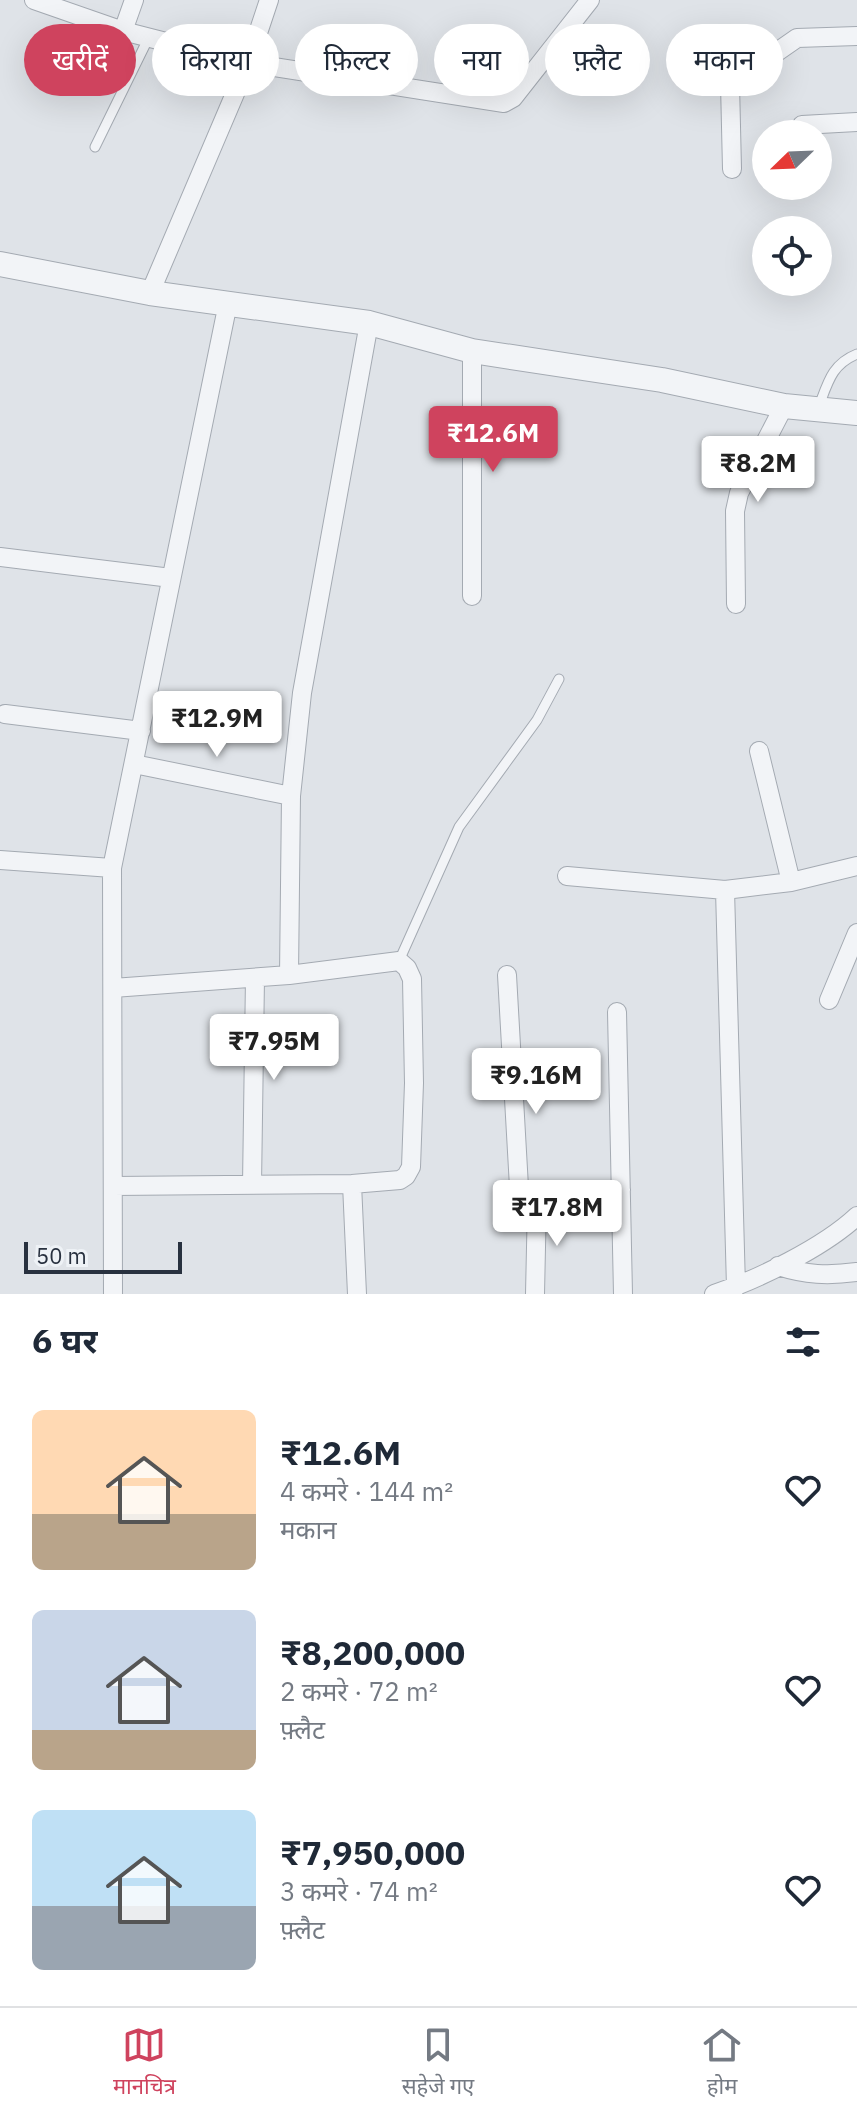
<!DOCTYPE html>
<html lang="hi">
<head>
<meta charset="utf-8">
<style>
	:root { --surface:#fff; --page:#f2f2f3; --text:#1f2937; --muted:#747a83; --line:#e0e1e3; --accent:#cf435e }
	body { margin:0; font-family:"IBM Plex Sans","Noto Sans Devanagari",sans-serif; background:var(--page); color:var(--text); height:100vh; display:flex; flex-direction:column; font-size:30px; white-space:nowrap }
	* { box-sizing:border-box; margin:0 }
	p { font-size:26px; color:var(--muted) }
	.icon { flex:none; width:44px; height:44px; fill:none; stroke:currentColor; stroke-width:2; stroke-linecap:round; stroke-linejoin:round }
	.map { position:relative; height:1294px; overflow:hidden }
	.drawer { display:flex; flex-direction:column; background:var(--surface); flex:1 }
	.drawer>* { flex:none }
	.hud { position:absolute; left:24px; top:24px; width:810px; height:72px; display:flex; gap:16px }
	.needle { width:52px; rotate:247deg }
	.fabs { position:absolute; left:752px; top:120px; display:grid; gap:16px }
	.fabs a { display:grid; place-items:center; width:80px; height:80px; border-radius:50%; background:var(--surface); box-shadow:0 8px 32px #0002; font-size:40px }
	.scale { position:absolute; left:24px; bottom:20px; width:158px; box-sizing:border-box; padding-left:8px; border:4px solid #28313f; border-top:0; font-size:22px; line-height:28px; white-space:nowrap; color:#28313f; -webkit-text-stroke:6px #eef2f6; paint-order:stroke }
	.price { position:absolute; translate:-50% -68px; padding:0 18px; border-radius:8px; background:#fff; color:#222; font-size:26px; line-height:52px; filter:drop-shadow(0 2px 4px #0008) }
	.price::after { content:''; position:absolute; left:50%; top:48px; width:24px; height:18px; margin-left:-12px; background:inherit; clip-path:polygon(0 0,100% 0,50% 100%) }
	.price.current { background:var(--accent); color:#fff }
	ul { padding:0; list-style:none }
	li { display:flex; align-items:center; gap:24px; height:200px; padding:0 32px }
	li span { display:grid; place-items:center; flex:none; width:224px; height:160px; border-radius:12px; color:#555 }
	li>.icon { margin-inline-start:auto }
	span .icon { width:96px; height:96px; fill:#fffc; stroke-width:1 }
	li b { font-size:34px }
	h2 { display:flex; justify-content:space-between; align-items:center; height:96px; padding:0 32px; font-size:34px }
	.tag { padding:0 28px; border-radius:36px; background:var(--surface); box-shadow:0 8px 32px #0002; font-size:28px; line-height:72px }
	.tag.current { background:var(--accent); color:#fff }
	.tab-bar { display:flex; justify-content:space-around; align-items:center; height:112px; border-top:2px solid var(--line); background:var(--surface); font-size:22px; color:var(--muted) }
	.tab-bar a { display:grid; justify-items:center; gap:4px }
	.tab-bar .current { color:var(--accent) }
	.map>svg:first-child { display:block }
</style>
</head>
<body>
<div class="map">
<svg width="857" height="1294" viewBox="0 0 857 1294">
	<rect width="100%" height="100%" fill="#dfe3e8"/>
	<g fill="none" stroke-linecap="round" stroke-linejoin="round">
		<defs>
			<path id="service" d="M95,147L149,37
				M819,406C828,382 832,364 857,354
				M399,961L459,827L537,720L559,679"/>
			<path id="minor" d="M34,0L123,31L248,63L504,103L513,98L590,0
				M123,31L134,0
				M802,125L857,122
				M732,169L730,84L736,71L774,54L797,38L857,36
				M150,293L248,63L269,0
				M0,557L171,578
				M472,596V351
				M736,604L735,511L739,493L784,406
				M5,714L141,731
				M759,751L791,882
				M134,764L291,796
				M0,860L112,868
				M567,876L725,890L791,882L857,866
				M725,890L736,1287
				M289,975L291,796L302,693L369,323
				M507,975L519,1187L528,1199L537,1201L621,1190
				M829,1000L857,933
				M617,1012L623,1294
				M352,1184L357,1294
				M252,1185L255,978
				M113,1186L352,1184L400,1180L406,1176L411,1167L414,1083L412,979L407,968L399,961L289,975L113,988
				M778,1266C806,1275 828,1276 857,1272
				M113,1294L112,868L228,303
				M535,1294L537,1201
				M714,1294C757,1280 824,1247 857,1216"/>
			<path id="tertiary" d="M0,264L150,293L369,323L472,351L662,380L784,406L857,413"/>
		</defs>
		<use href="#service" stroke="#a4aab2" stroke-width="11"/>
		<use href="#minor" stroke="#a4aab2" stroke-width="20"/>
		<use href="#tertiary" stroke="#a4aab2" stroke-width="26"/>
		<use href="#service" stroke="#f2f4f7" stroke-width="9"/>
		<use href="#minor" stroke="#f2f4f7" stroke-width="18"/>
		<use href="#tertiary" stroke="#f2f4f7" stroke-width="24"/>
	</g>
</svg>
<div class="fabs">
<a><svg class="needle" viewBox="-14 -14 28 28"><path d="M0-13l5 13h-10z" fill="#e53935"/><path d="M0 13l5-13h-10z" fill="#747a83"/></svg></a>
<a><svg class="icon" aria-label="locate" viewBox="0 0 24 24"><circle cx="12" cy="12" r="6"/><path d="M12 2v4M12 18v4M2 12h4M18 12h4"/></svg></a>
</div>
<div class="scale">50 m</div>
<b class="price current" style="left:493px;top:474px">₹12.6M</b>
<b class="price" style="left:758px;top:504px">₹8.2M</b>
<b class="price" style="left:217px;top:759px">₹12.9M</b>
<b class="price" style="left:274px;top:1082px">₹7.95M</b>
<b class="price" style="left:536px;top:1116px">₹9.16M</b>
<b class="price" style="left:557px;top:1248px">₹17.8M</b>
<div class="hud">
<a class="tag current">खरीदें</a>
<a class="tag">किराया</a>
<a class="tag">फ़िल्टर</a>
<a class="tag">नया</a>
<a class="tag">फ़्लैट</a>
<a class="tag">मकान</a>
</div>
</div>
<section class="drawer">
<h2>6 घर<svg class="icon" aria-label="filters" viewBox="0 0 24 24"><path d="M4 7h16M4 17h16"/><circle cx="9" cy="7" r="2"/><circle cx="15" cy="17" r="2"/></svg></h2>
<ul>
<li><span style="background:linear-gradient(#ffd9b3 65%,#b9a48a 0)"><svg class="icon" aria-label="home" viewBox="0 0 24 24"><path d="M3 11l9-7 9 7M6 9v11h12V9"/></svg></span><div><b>₹12.6M</b><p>4 कमरे · 144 m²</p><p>मकान</p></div><svg class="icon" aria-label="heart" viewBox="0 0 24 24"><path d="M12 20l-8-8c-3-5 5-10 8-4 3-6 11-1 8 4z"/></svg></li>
<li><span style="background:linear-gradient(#c9d6e8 75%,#b9a48a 0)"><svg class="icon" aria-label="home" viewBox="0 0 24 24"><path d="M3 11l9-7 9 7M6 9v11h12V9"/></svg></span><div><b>₹8,200,000</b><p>2 कमरे · 72 m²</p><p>फ़्लैट</p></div><svg class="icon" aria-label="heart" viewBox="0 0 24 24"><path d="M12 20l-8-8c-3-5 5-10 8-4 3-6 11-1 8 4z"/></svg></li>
<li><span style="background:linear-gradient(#bfe0f5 60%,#9aa5b1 0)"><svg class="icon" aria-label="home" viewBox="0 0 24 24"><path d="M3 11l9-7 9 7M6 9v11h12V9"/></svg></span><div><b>₹7,950,000</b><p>3 कमरे · 74 m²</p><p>फ़्लैट</p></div><svg class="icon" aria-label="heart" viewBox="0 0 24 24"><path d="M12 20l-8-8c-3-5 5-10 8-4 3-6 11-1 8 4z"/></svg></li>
</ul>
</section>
<nav class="tab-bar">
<a class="current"><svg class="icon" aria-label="map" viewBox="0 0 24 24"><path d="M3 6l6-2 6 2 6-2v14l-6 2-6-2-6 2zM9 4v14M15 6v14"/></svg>मानचित्र</a>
<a><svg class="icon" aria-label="saved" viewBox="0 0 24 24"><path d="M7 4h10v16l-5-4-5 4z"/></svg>सहेजे गए</a>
<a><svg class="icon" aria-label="home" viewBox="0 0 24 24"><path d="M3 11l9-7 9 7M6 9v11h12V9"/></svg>होम</a>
</nav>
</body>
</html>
